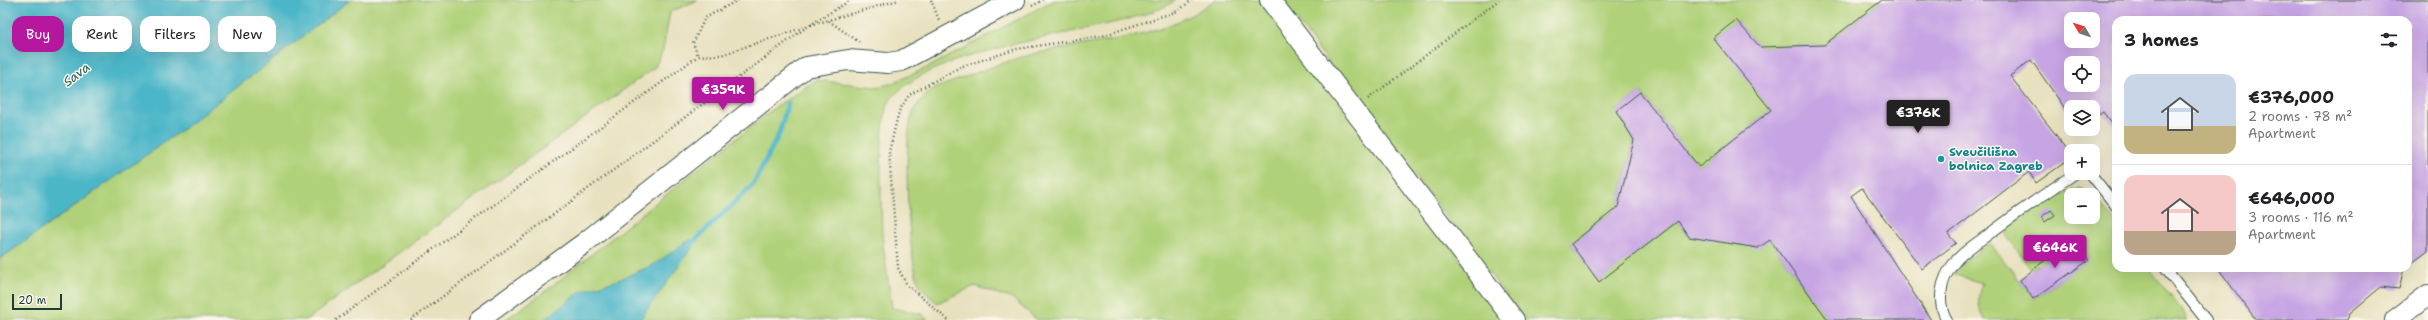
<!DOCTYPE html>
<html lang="en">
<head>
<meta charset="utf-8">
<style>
	:root { --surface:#fff; --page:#f2f2f2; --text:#202124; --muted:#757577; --line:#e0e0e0; --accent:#b5179e }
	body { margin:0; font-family:"Shantell Sans",sans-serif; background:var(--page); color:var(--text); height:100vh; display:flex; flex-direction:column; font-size:15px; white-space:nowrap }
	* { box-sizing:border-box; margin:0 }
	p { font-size:13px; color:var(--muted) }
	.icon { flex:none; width:22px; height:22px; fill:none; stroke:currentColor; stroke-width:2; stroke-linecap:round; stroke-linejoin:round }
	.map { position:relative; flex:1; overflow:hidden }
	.panel { position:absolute; left:2112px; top:16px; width:300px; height:256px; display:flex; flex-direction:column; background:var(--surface); border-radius:12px; box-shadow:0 4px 16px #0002 }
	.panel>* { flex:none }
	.hud { position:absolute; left:12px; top:16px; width:380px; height:36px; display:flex; gap:8px }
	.needle { width:26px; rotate:309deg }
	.tools { position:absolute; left:2064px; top:12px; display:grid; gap:8px }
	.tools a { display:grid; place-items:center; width:36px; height:36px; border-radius:8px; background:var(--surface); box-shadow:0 4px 16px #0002; font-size:20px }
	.scale { position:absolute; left:12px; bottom:10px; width:50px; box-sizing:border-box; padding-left:4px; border:2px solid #1f3d34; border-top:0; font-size:11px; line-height:14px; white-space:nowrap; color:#1f3d34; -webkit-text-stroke:3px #fbf7ec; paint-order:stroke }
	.price { position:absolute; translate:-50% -34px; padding:0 9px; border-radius:4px; background:var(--accent); color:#fff; font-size:13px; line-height:26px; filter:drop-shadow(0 1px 2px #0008) }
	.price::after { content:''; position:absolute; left:50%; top:24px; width:12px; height:9px; margin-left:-6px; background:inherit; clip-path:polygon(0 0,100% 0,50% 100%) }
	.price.selected { background:#222; color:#fff }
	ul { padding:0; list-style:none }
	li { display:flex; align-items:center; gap:12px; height:100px; padding:0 12px }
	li+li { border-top:1px solid var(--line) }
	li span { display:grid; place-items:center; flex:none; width:112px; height:80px; border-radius:12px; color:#555 }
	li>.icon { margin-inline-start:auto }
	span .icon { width:48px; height:48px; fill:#fffc; stroke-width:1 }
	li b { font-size:17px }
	h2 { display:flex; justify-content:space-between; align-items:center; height:48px; padding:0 12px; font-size:17px }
	.pill { padding:0 14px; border-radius:12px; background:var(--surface); box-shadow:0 4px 16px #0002; font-size:14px; line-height:36px }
	.pill.selected { background:var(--accent); color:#fff }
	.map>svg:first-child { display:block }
</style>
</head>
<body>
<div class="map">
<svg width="2428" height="320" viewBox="0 0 2428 320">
	<rect width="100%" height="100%" fill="#fbf7ec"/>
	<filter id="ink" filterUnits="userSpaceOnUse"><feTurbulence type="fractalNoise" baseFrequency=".025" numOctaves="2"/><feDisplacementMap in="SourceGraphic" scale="8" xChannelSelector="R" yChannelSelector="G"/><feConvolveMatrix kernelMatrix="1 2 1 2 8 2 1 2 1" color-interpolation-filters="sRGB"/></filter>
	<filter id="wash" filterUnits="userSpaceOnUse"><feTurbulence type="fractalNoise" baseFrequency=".012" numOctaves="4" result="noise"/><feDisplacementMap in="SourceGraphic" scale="16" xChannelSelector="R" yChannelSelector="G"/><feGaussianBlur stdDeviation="0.9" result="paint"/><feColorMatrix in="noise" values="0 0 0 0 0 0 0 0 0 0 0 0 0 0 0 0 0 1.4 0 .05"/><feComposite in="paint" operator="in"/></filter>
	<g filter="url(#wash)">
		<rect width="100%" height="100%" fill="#e8e1bf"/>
		<path fill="#b0d179" stroke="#688756" d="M350,0H698L670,12L663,50L655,67L306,320H0V259L183,129Z
			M1054,0H1176C1154,16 1102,25 1075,31C1026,42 921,59 890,100C878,116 881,209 882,233C884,258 889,283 892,308L922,314L928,320H505L547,290L774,108L816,80L875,87L890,84L929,67Z
			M1214,0H1263L1506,320H1037L1013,299L975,286L937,303C931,298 924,292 920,285C907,263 903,139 912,115C916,104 924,96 933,89C961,79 989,67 1018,58C1082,40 1161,43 1214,0Z
			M1281,0H1882L1824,45L1760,47L1736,20L1714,37L1771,110L1699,167L1641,92L1616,111L1634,140L1618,207L1571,244L1599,281L1678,221L1689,237L1770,240L1828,320H1525Z
			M2080,188L2092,195H2071V217H2093V195L2096,197L2116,224V268H2149L2185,314L2186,320H1985C1977,307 1977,298 1982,283L1953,274L1968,259L1990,243L2034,299L2089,259L2073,239L2032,270L2006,235C2015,210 2057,195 2080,188Z"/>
		<path fill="#4bb6c8" stroke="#357a7e" d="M0,0H350L183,129L0,259Z
			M691,239L693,246L640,320H544L581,291L618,280L653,265Z"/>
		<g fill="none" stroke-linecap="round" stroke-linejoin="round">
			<path stroke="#4bb6c8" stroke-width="5" d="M692,243L753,185L779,134L788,103"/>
		</g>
		<g id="blocks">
			<path fill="#c7a4e4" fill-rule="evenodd" d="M1882,0H2428V251L2408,266V20H2116V129L2103,112L2093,119V107H2071V117L2031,60L2010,76L2071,154V158L2036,183L2029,172L1948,234L1956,243L1922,269L1862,188L1851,196L1931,320H1828L1770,240L1758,248L1689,237L1678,221L1599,282L1571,244L1618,207L1634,140L1616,111L1640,92L1699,167L1771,110L1713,38L1736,20L1760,47L1824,45ZM2071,19H2093V41H2071ZM2071,63H2093V85H2071Z
				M2051,210L2055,215L2045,222L2041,217Z
				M2073,238L2089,260L2033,299L2020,280Z
				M2218,268H2404L2399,289L2381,287L2350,313L2347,320H2256Z"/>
		</g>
	</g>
	<g filter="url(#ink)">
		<use href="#blocks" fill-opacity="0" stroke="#3d5649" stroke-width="1"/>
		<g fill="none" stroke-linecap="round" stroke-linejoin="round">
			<defs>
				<path id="lane" d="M2090,173L2116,206
					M2165,268L2206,320
					M1947,320C1936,302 1941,279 1954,263C1962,252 1977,243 1989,234C2017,213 2046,193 2076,173"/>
				<path id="street" d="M1270,0L1514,320
					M479,320L583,244L806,67L848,60L888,63L901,61L1015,0
					M2395,320L2428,295"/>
			</defs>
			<use href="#lane" stroke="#3d5649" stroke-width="12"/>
			<use href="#street" stroke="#3d5649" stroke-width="22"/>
			<path stroke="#3d5649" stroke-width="2.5" stroke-dasharray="1 3" stroke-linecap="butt" d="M738,0L705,18L693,43L698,56L721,55L805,27
				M931,0L939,20
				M1032,6L1043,0
				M829,21L859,42
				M811,25L899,0
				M1368,99L1499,0
				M336,320L698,56
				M411,320L808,26L851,0
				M948,320L907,285L898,268L889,152L899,111L909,95L960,67L1017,49L1102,36L1178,11L1192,0"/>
			<use href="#lane" stroke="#fff" stroke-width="10"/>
			<use href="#street" stroke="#fff" stroke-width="20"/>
		</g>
	</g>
	<circle fill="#0f9aa8" stroke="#fbf7ec" stroke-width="1.5" cx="1941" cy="159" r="4"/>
	<g text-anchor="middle" stroke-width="3" stroke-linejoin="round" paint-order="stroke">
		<g font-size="12" font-weight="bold" fill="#0d838f" stroke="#fbf7ec" text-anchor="start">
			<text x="1949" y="156">Sveučilišna<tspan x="1949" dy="14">bolnica Zagreb</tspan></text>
		</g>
		<g font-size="13" font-style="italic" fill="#2c6160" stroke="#fbf7ec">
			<text transform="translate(76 74) rotate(-38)" y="5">Sava</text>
		</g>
	</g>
</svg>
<div class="tools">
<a><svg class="needle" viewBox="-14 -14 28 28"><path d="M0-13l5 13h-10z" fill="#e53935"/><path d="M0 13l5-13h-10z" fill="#757577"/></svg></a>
<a><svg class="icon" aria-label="locate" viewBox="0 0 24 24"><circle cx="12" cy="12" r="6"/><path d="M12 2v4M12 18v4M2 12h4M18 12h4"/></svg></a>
<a><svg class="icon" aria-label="layers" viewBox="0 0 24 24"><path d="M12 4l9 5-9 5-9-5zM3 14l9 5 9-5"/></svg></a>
<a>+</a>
<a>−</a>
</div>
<div class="scale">20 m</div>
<b class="price" style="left:723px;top:111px">€359K</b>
<b class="price selected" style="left:1918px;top:134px">€376K</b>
<b class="price" style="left:2055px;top:269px">€646K</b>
<div class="hud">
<a class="pill selected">Buy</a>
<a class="pill">Rent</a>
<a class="pill">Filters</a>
<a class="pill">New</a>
</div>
<section class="panel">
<h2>3 homes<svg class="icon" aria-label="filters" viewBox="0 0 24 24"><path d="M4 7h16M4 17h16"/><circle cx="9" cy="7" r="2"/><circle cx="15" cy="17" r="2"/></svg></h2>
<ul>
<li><span style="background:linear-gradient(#c9d6e8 65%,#c2b280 0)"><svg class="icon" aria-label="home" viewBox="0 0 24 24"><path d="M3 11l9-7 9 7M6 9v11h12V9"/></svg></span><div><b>€376,000</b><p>2 rooms · 78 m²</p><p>Apartment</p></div></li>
<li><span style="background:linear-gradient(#f6c9c9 70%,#b9a48a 0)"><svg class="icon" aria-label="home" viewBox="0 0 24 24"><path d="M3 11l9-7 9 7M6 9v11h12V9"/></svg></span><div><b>€646,000</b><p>3 rooms · 116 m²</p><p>Apartment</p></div></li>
</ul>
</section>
</div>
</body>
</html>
